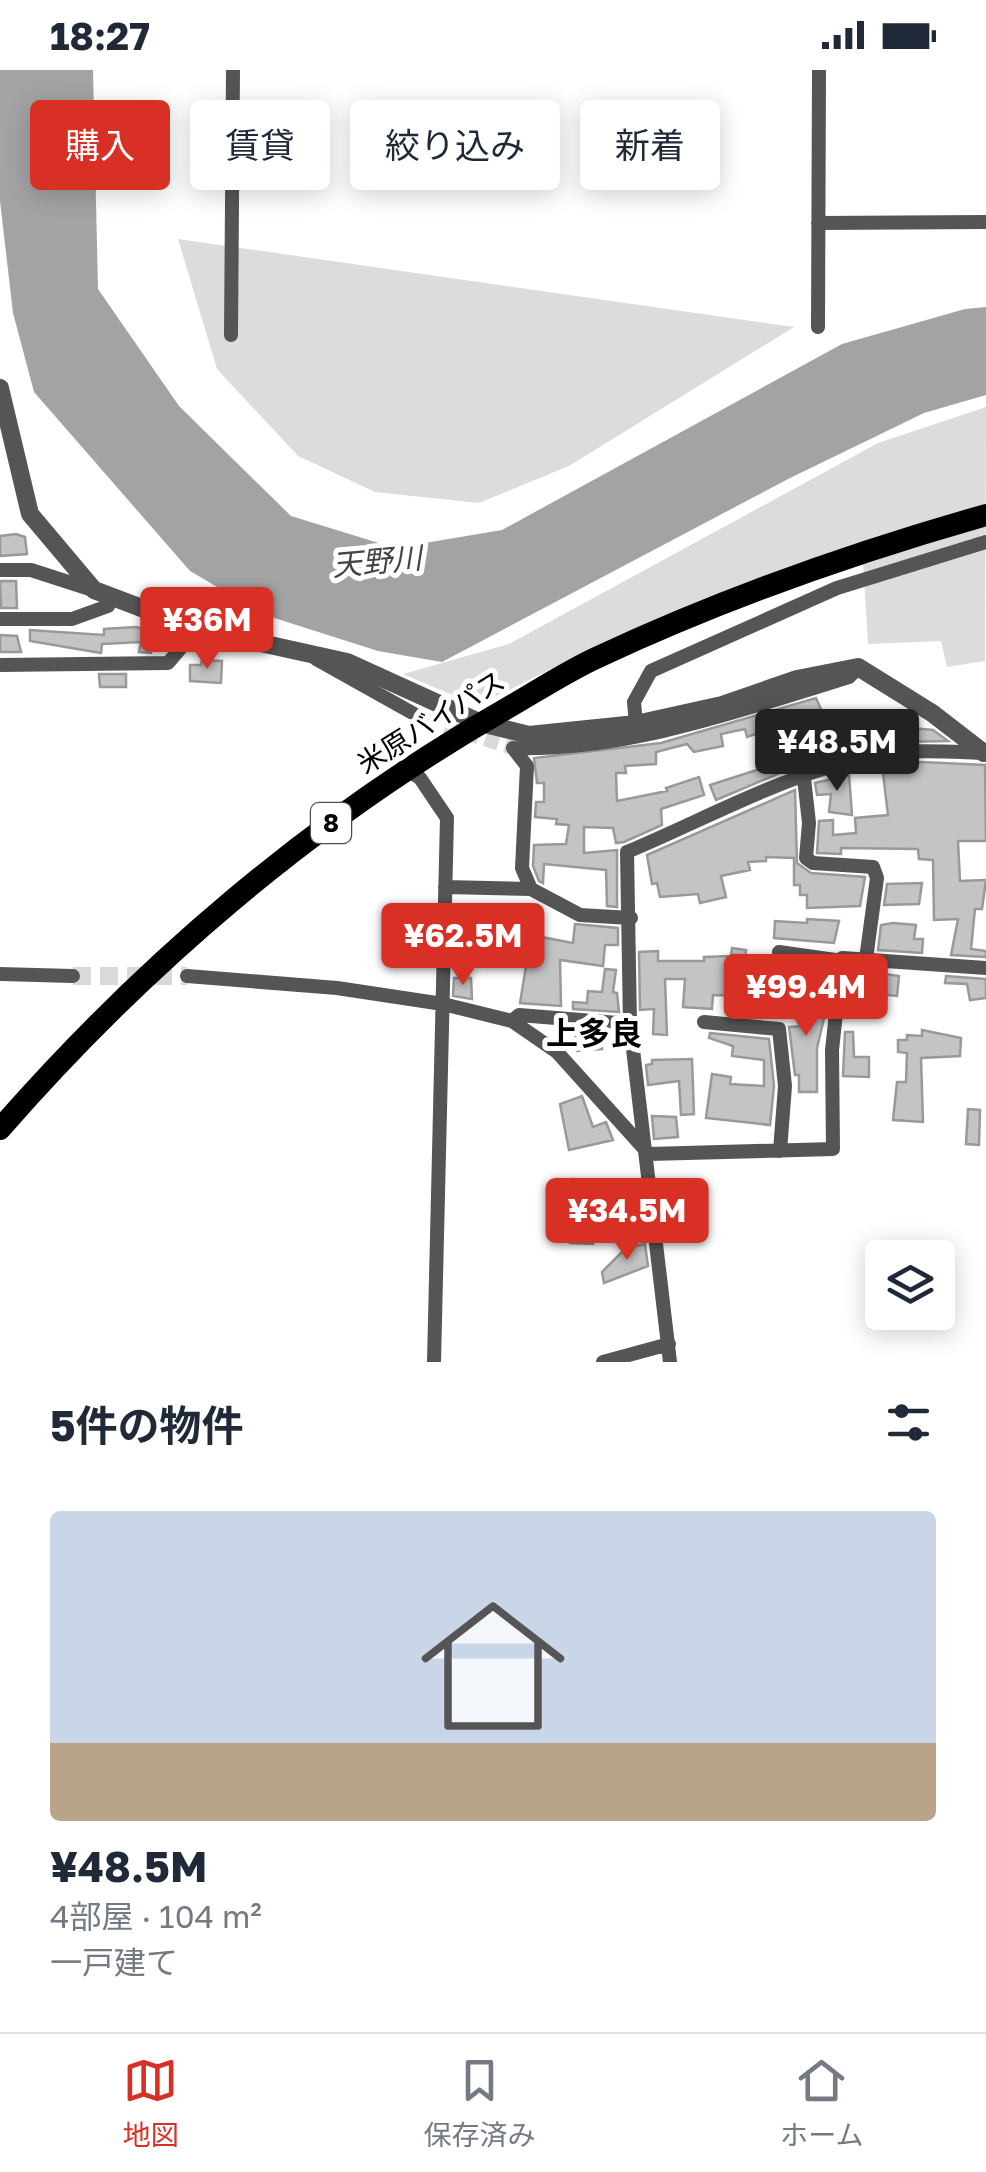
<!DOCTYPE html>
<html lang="ja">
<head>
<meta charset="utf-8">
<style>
	:root { --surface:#fff; --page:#f6f6f7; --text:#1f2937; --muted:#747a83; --line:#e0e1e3; --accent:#d93025 }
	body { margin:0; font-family:"Golos Text","Noto Sans JP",sans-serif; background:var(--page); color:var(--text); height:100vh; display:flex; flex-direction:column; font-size:38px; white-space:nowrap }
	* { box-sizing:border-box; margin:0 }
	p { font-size:32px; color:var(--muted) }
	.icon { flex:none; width:55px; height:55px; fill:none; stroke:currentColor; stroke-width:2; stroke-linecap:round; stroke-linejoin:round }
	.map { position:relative; height:1292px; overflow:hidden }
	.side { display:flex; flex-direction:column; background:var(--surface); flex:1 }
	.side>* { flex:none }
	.hud { position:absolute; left:30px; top:30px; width:928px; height:90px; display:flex; gap:20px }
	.buttons { position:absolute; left:865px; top:1170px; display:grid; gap:20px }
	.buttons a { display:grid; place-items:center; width:90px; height:90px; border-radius:10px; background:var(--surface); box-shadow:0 5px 25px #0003; font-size:50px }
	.price { position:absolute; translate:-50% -85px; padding:0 22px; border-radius:10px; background:var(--accent); color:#fff; font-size:32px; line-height:65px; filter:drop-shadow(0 2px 5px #0008) }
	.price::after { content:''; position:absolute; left:50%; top:60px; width:30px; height:22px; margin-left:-15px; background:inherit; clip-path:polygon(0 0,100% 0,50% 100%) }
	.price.current { background:#222; color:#fff }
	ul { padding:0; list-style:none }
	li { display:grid; align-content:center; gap:20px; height:530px; padding:0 50px }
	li+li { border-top:2px solid var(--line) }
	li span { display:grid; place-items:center; height:310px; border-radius:10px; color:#555 }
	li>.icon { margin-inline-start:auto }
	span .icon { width:180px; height:180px; fill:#fffc; stroke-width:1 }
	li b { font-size:42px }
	h2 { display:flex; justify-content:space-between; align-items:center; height:120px; padding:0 50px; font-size:42px }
	.chip { padding:0 35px; border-radius:10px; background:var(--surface); box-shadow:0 5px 25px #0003; font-size:35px; line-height:90px }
	.chip.current { background:var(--accent); color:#fff }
	.status { display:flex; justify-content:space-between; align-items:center; height:70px; padding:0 50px; background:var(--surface); direction:ltr }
	.status svg { height:28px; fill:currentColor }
	.dock { display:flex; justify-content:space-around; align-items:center; height:140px; border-top:2px solid var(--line); background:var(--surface); font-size:28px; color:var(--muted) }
	.dock a { display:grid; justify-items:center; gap:5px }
	.dock .current { color:var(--accent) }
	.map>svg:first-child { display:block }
</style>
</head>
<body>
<div class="status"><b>18:27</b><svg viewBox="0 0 49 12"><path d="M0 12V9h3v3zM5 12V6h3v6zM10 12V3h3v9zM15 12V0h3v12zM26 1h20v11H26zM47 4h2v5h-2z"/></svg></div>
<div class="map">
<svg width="986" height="1292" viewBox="0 0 986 1292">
	<rect width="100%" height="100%" fill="#fff"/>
	<path fill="#dcdcdc" d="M178,169L794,257L569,396L479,433L375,422L298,386L217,299Z
		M986,337L985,591L947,597L941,571L868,574L862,477L611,569L499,625L469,632L403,604L509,574L878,373Z"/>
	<path fill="#a3a3a3" d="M0,0H93L98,219L179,336L291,446L395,478L502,460L842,274L965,239L986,237V325L924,343L788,409L442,592L378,581L265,545L190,501L34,322L13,243L0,131Z"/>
	<path fill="#c4c4c4" stroke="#999" stroke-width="2.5" fill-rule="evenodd" d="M16,464L25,467L27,484L0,486V466Z
		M0,511H16L17,538H1Z
		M136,557L176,567L167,578L153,575L151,583L139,582L141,572L102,574L101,583L30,571V560L104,565V559Z
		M0,565L17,566L21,582H0Z
		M202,590L222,591L221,613L190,611V595H201Z
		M99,604H126V617H100Z
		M816,628L827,653L846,650L848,658L880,655L933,660L948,671L897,672V668L842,679L838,663L817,668L822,688L785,695L787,700L716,730L710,715L769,696L759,663L747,667L745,659L721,664L723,676L694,682L687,674L656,682V694L625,696L626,703H616L617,731L667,721L666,718L699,707L704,725L661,739L662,755L624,772L616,773L613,758L584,757V783L617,780V837L607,836L606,800L544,794L543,813L539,811L533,796L534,775L566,774L569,755L556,754L557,749L535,747L536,732H544V713H537L534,688L661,673ZM811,648L816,668L787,675L782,656Z
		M922,692L985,695L986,771H958L960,811L986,810L982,839H975L971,879L986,881V887L951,885L958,849L934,850L933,790L919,789L918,779L841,778V784L817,783L819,751L833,750V765L856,763L855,748L888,745L882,695Z
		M849,705L852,745L829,742L831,724L817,725L815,713Z
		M795,720L797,793L811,803L865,807L860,836L807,838V825H800V815H794V788L766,787V791L748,792L750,800L721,806L726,827L700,833L698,824L660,827L657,813L652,814L647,785Z
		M922,813L919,834L884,835L887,814Z
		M807,849L839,851L834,873L774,868L775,851L807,853Z
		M893,853L916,855L914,869H923L922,883L878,880L881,855Z
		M575,854L618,858V875H605L603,896L560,890L561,936L520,933L531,865L573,873Z
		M732,878L746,880L744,903L758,904V926L713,925L712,939L683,937L685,909H665L667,965L653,964L654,939L640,940L639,882L658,881V891H704V887L731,886Z
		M605,899L616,900L613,922L617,923L619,942L573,939V932L587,933L588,921L602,922Z
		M851,899L899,906L897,926L857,922L852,946L847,945Z
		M946,906L986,909V928L970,930L967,914L945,913Z
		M454,908H471L472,929L453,926Z
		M794,916L818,920L814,944H825L817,978V1022H799V1005H795L789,957L803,956V938L791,936Z
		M575,960L601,962L602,979L577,981Z
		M922,960L961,968L960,986L921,988L923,1052L893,1050L897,1012H906L907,983L898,982V970H907V965L922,966Z
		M845,962H853L854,987H869V1007L843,1006Z
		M710,963L769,969L774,1016L770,1055L706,1048L712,1004L731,1007L730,1014L764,1016V990L732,986L733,976L709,968Z
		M692,989L694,1044L681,1045L679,1011L648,1015L646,995L652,994V990Z
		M582,1026L593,1057L606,1052L613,1070L569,1080L560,1034Z
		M968,1039L980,1040L979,1075L966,1074Z
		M652,1046L676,1047L678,1067L654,1069Z
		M572,1109L595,1110L593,1174L570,1173Z
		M645,1174L648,1196L604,1213L602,1202L626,1178Z"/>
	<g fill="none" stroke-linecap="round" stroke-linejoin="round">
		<path stroke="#d9d9d9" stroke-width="14" stroke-dasharray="14 7" stroke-linecap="butt" d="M425,650L513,678"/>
		<path stroke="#d9d9d9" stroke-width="18" stroke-dasharray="18 9" stroke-linecap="butt" d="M73,906H187"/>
		<path stroke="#555" stroke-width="14" d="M818,153L986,152
			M818,257L819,0
			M231,265L233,0
			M0,500H31L93,520
			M0,549H72L108,536L113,527
			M316,589L425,650
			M0,595L168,593L197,559
			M636,654L634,632L651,601L837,518L986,472
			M513,678C628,681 741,640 849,607L856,600
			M513,678L527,696L522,798L531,819
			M407,700L420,708L447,748L434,1292
			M804,708L809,753L806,788L813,793L873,797L877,808L866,889
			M445,817L531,819L580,845L631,848
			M779,882L842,891
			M0,904L73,906
			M187,906L337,918L443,934L512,951L557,982L649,1084L833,1079L832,980L842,888L986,898
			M512,951L519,945L630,954
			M704,952L779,959L785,1016L780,1081
			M603,1292L669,1274
			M670,1292L630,954L627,782C711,747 795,698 885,684C917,679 953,682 985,683"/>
		<path stroke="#555" stroke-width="18" d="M0,318L30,444L94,520L197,559L347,592L481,653L529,665L636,654L722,635L797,609L858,597L932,643L984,683"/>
		<path stroke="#000" stroke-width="22" d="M0,1059C144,894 314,749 504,640C534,623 564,603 596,588C722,529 852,483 986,445"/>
	</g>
	<g text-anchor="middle" stroke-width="10" stroke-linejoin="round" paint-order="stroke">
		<rect fill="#fff" stroke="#4c4c4c" stroke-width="2.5" x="311" y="733" width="40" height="40" rx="8"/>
		<g font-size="25" font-weight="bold" fill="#000">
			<text x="331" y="762">8</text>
		</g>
		<g font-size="28" fill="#000" stroke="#fff">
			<text transform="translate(431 652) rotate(-32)" y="10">米原バイパス</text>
		</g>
		<g font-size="30" font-style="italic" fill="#444" stroke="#fff">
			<text transform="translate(377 492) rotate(-5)" y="10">天野川</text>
		</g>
		<g font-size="32" font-weight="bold" fill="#000" stroke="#fff">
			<text x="594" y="975">上多良</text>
		</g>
	</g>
</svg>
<div class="buttons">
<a><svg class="icon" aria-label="layers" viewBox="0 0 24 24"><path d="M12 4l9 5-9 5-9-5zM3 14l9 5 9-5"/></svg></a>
</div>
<b class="price" style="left:207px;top:602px">¥36M</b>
<b class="price current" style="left:837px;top:724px">¥48.5M</b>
<b class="price" style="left:463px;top:918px">¥62.5M</b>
<b class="price" style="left:806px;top:969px">¥99.4M</b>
<b class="price" style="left:627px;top:1193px">¥34.5M</b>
<div class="hud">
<a class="chip current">購入</a>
<a class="chip">賃貸</a>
<a class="chip">絞り込み</a>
<a class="chip">新着</a>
</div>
</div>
<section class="side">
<h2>5件の物件<svg class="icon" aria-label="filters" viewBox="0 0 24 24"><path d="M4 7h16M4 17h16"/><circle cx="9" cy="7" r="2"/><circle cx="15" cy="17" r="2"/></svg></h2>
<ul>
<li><span style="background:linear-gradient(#c9d6e8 75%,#b9a48a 0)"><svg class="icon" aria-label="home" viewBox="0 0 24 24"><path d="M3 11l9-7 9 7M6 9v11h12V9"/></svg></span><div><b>¥48.5M</b><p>4部屋 · 104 m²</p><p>一戸建て</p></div></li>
</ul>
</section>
<nav class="dock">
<a class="current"><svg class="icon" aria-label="map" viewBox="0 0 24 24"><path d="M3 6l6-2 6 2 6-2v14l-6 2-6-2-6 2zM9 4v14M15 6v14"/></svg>地図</a>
<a><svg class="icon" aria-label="saved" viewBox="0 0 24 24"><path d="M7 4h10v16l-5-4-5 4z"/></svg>保存済み</a>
<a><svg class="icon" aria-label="home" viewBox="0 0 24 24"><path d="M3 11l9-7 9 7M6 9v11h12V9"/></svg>ホーム</a>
</nav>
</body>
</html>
